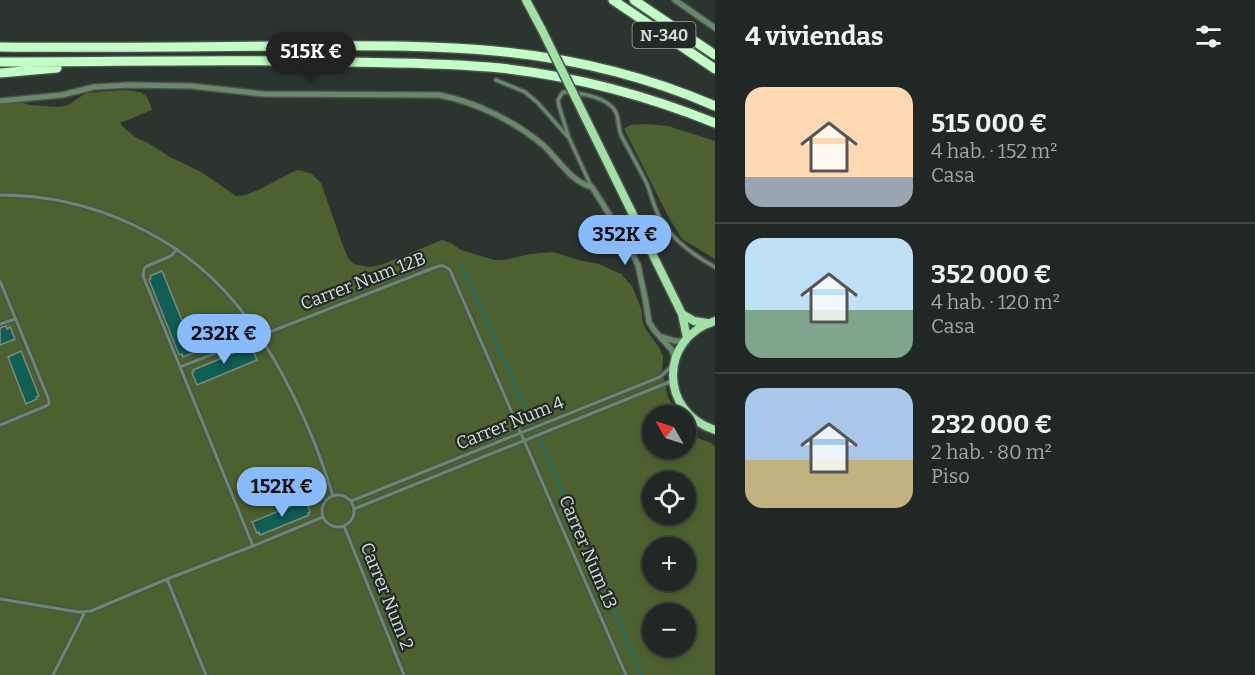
<!DOCTYPE html>
<html lang="es">
<head>
<meta charset="utf-8">
<style>
	:root { --surface:#212724; --page:#2d3331; --text:#f1f3f6; --muted:#a2a5a6; --line:#3e4441; --accent:#89bafc }
	body { margin:0; font-family:Bitter,serif; background:var(--page); color:var(--text); height:100vh; display:flex; flex-direction:column; font-size:22px; white-space:nowrap }
	* { box-sizing:border-box; margin:0 }
	p { font-size:20px; color:var(--muted) }
	.icon { flex:none; width:33px; height:33px; fill:none; stroke:currentColor; stroke-width:2; stroke-linecap:round; stroke-linejoin:round }
	.map { position:relative; flex:1; overflow:hidden }
	.panel { display:flex; flex-direction:column; background:var(--surface); width:540px }
	.panel>* { flex:none }
	.needle { width:39px; rotate:309deg }
	.fabs { position:absolute; left:642px; top:405px; display:grid; gap:12px }
	.fabs a { display:grid; place-items:center; width:54px; height:54px; border-radius:50%; background:var(--surface); box-shadow:0 3px 9px #0003,0 0 0 2px var(--line); font-size:30px }
	.price { position:absolute; translate:-50% -51px; padding:0 14px; border-radius:21px; background:var(--accent); color:#111; font-size:20px; line-height:39px; filter:drop-shadow(0 2px 3px #0008) }
	.price::after { content:''; position:absolute; left:50%; top:36px; width:18px; height:14px; margin-left:-9px; background:inherit; clip-path:polygon(0 0,100% 0,50% 100%) }
	.price.selected { background:#222; color:#fff }
	ul { padding:0; list-style:none }
	li { display:flex; align-items:center; gap:18px; height:150px; padding:0 30px }
	li+li { border-top:2px solid var(--line) }
	li span { display:grid; place-items:center; flex:none; width:168px; height:120px; border-radius:18px; color:#555 }
	li>.icon { margin-inline-start:auto }
	span .icon { width:72px; height:72px; fill:#fffc; stroke-width:1 }
	li b { font-size:26px }
	h2 { display:flex; justify-content:space-between; align-items:center; height:72px; padding:0 30px; font-size:26px }
	main { display:flex; flex:1; min-height:0 }
	.map>svg:first-child { display:block }
</style>
</head>
<body>
<main>
<div class="map">
<svg width="715" height="675" viewBox="0 0 715 675">
	<rect width="100%" height="100%" fill="#2c3430"/>
	<path fill="#4c612f" fill-rule="evenodd" d="M124,90C142,92 147,91 152,110L120,123L122,126L135,137L148,143L170,157L203,173L236,196L245,195L258,190L295,171L299,170L312,174L321,183L343,246L348,258L354,264L368,267L381,265L442,240L451,243L461,250L494,260H503L531,254L553,252L578,260L599,264L621,274L632,286L642,311V319L645,328L660,349L663,357L662,371L668,397L677,415L652,416V448H686V428L695,437L711,443L715,446V675H0V97L30,105L59,107L68,105L86,93ZM652,482H686V514H652ZM652,548H686V580H652ZM652,614H686V646H652Z
		M647,124L668,126L715,141V259L682,239L668,216L624,129L631,125Z"/>
	<g fill="none" stroke-linecap="round" stroke-linejoin="round">
		<path stroke="#226e73" stroke-width="2" d="M461,264L532,422
			M540,440L619,621L641,675"/>
	</g>
	<path fill="#105e54" stroke="#7d8886" stroke-width="1.5" d="M162,271L195,352L183,357L182,354L179,355L149,280L151,278L150,276Z
		M6,326L7,329L10,327L15,339L0,345V328Z
		M251,346L257,360L197,385L192,373L194,372L193,370Z
		M21,351L39,396L36,397L37,399L26,404L8,357Z
		M306,500L310,512L308,513L309,515L260,535L259,532L257,533L252,522Z"/>
	<g fill="none" stroke-linecap="round" stroke-linejoin="round">
		<defs>
			<path id="lane" d="M496,80L525,92L538,103L568,137
				M591,186L569,138L559,106L558,100L563,92C578,93 599,95 611,106C620,113 617,125 621,135C630,152 639,168 647,184C652,197 655,212 663,223C675,242 695,256 715,267
				M0,195C90,195 180,235 237,305C279,357 314,432 333,496
				M177,249L171,256L147,266L144,269L143,276L253,546
				M0,281L49,400V404L46,406L0,425
				M0,324L15,319
				M180,367L436,267C442,265 445,265 450,270L626,675
				M322 511a16 16 0 1 1 32 0a16 16 0 1 1-32 0Z
				M351,501L660,377L671,367
				M354,509L672,381
				M344,526L404,675
				M167,579L206,675
				M0,599L78,612L91,611L167,579L253,546L323,517
				M53,675L85,612"/>
			<path id="street" d="M675,0L715,28
				M0,101L62,95L94,87L129,85L191,86L264,94L439,95C476,102 514,121 543,145C558,159 571,182 592,187L624,238L638,265L645,298L649,322L654,330L672,350L675,358
				M662,337L675,341H685"/>
			<path id="primary" d="M526,0L542,30
				M582,111L682,314L687,338
				M682,314L694,321L707,323
				M715,321C659,338 659,412 715,430"/>
			<path id="highway" d="M613,0L715,69
				M634,0L715,55
				M0,47C92,48 185,47 277,46C350,46 423,44 495,51C570,58 646,76 715,106
				M0,62C117,62 233,59 350,62C400,63 450,63 500,68C574,76 646,95 715,123
				M0,73L57,68"/>
		</defs>
		<use href="#lane" stroke="#4b524e" stroke-width="6"/>
		<use href="#street" stroke="#4b524e" stroke-width="8"/>
		<use href="#primary" stroke="#4b524e" stroke-width="11"/>
		<use href="#highway" stroke="#4b524e" stroke-width="12"/>
		<use href="#lane" stroke="#6a886c" stroke-width="3"/>
		<use href="#street" stroke="#6a886c" stroke-width="5"/>
		<use href="#primary" stroke="#a1e0a6" stroke-width="8"/>
		<use href="#highway" stroke="#c2fec6" stroke-width="9"/>
		<defs>
			<path id="primary-bridge" d="M542,30L582,111"/>
		</defs>
		<use href="#primary-bridge" stroke="#4b524e" stroke-width="11" stroke-linecap="butt"/>
		<use href="#primary-bridge" stroke="#a1e0a6" stroke-width="8"/>
	</g>
	<g text-anchor="middle" stroke-width="4.5" stroke-linejoin="round" paint-order="stroke">
		<rect fill="#222a26" stroke="#a0a7a3" stroke-width="1.5" x="632.5" y="22" width="63" height="26" rx="4.5"/>
		<g font-size="16" font-weight="bold" fill="#d6dcd9">
			<text x="664" y="41">N-340</text>
		</g>
		<g font-size="18" fill="#d6dcd9" stroke="#222a26">
			<text transform="translate(363 281) rotate(-21)" y="6">Carrer Num 12B</text>
			<text transform="translate(510 423) rotate(-22)" y="6">Carrer Num 4</text>
			<text transform="translate(588 552) rotate(67)" y="6">Carrer Num 13</text>
			<text transform="translate(387 596) rotate(68)" y="6">Carrer Num 2</text>
		</g>
	</g>
</svg>
<div class="fabs">
<a><svg class="needle" viewBox="-14 -14 28 28"><path d="M0-13l5 13h-10z" fill="#e53935"/><path d="M0 13l5-13h-10z" fill="#a2a5a6"/></svg></a>
<a><svg class="icon" aria-label="locate" viewBox="0 0 24 24"><circle cx="12" cy="12" r="6"/><path d="M12 2v4M12 18v4M2 12h4M18 12h4"/></svg></a>
<a>+</a>
<a>−</a>
</div>
<b class="price selected" style="left:311px;top:83px">515K €</b>
<b class="price" style="left:625px;top:266px">352K €</b>
<b class="price" style="left:224px;top:365px">232K €</b>
<b class="price" style="left:282px;top:518px">152K €</b>
</div>
<section class="panel">
<h2>4 viviendas<svg class="icon" aria-label="filters" viewBox="0 0 24 24"><path d="M4 7h16M4 17h16"/><circle cx="9" cy="7" r="2"/><circle cx="15" cy="17" r="2"/></svg></h2>
<ul>
<li><span style="background:linear-gradient(#ffd9b3 75%,#9aa5b1 0)"><svg class="icon" aria-label="home" viewBox="0 0 24 24"><path d="M3 11l9-7 9 7M6 9v11h12V9"/></svg></span><div><b>515 000 €</b><p>4 hab. · 152 m²</p><p>Casa</p></div></li>
<li><span style="background:linear-gradient(#bfe0f5 60%,#7fa58c 0)"><svg class="icon" aria-label="home" viewBox="0 0 24 24"><path d="M3 11l9-7 9 7M6 9v11h12V9"/></svg></span><div><b>352 000 €</b><p>4 hab. · 120 m²</p><p>Casa</p></div></li>
<li><span style="background:linear-gradient(#a9c7e8 60%,#c2b280 0)"><svg class="icon" aria-label="home" viewBox="0 0 24 24"><path d="M3 11l9-7 9 7M6 9v11h12V9"/></svg></span><div><b>232 000 €</b><p>2 hab. · 80 m²</p><p>Piso</p></div></li>
</ul>
</section>
</main>
</body>
</html>
